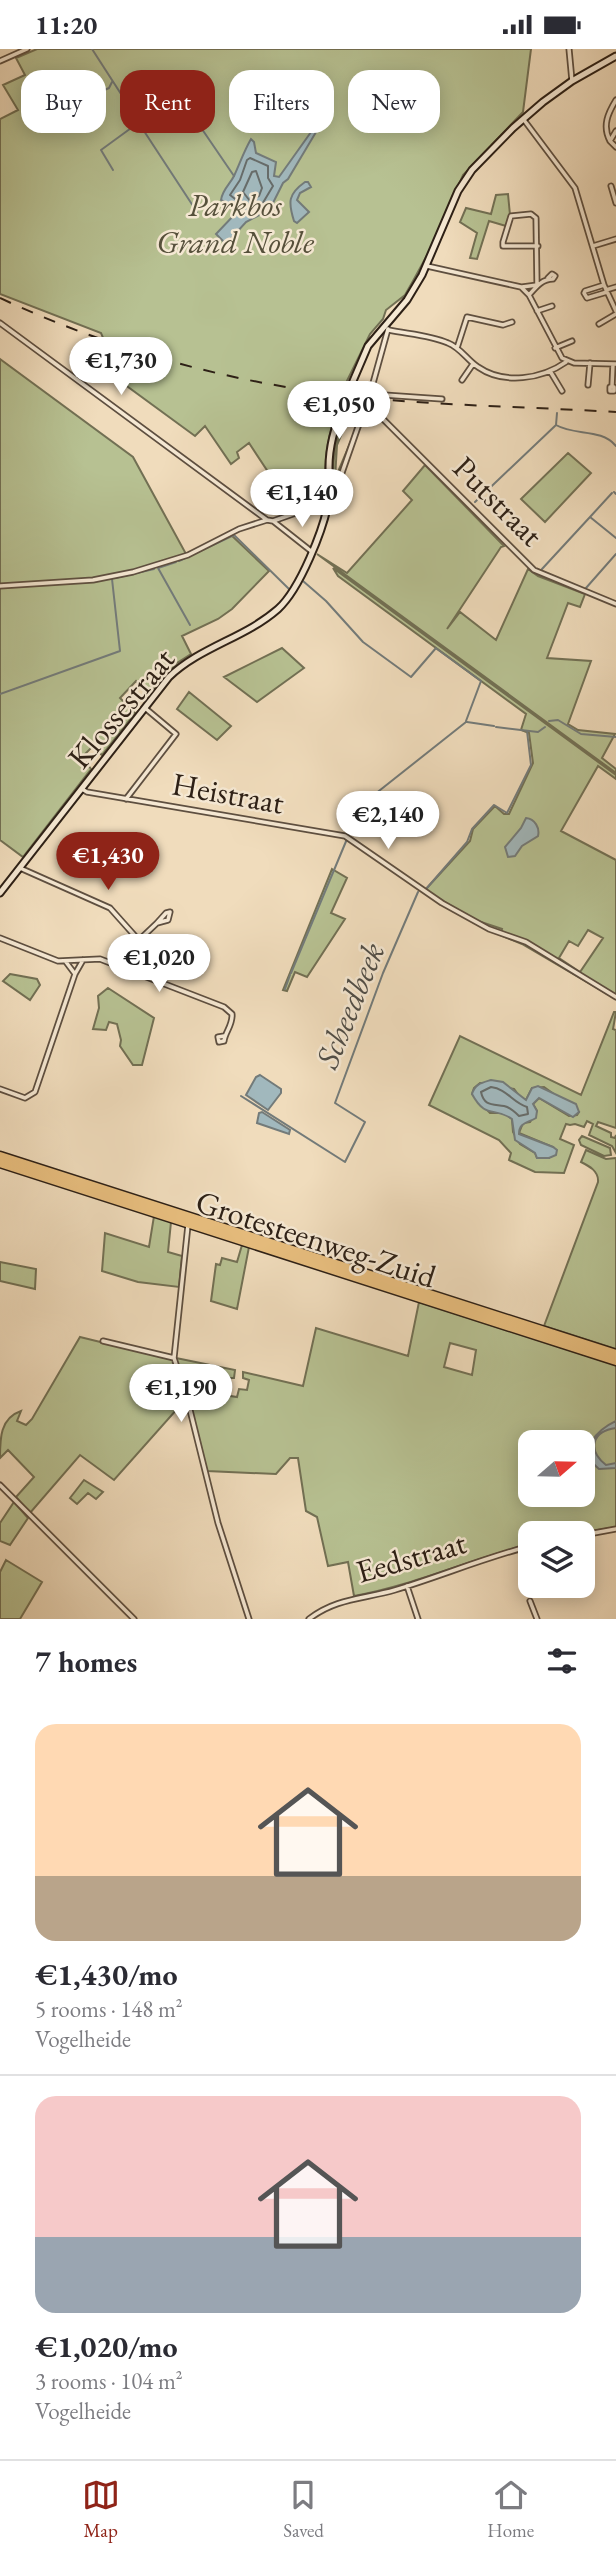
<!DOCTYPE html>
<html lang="en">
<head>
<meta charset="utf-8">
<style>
	:root { --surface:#fff; --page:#f2f2f3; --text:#2b2b33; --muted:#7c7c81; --line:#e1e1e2; --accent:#8f2418 }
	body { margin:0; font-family:"EB Garamond",serif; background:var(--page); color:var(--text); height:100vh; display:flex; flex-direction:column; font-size:26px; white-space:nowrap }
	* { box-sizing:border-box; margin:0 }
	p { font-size:23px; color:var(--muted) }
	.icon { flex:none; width:38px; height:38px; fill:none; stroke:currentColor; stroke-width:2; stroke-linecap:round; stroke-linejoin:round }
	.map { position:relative; height:1570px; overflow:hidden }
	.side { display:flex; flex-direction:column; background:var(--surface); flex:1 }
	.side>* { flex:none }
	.top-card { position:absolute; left:21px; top:21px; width:574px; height:63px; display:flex; gap:14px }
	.needle { width:46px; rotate:70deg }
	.buttons { position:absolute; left:518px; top:1381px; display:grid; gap:14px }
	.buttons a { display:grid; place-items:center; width:77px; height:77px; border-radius:14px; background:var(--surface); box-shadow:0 4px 18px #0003; font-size:35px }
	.price { position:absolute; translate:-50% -60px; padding:0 16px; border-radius:24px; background:#fff; color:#222; font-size:23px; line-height:46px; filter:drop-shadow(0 2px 4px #0008) }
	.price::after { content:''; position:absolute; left:50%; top:42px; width:21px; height:16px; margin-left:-10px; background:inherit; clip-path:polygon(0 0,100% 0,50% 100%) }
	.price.on { background:var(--accent); color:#fff }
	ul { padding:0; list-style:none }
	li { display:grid; align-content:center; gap:14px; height:371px; padding:0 35px }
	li+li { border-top:2px solid var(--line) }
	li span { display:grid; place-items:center; height:217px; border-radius:21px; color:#555 }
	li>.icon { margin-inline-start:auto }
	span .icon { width:126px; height:126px; fill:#fffc; stroke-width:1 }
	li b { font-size:30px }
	h2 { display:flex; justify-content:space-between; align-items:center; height:84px; padding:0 35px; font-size:30px }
	.chip { padding:0 24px; border-radius:21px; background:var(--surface); box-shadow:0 4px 18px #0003; font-size:24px; line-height:63px }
	.chip.on { background:var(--accent); color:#fff }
	.status { display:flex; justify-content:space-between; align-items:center; height:49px; padding:0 35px; background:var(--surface); direction:ltr }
	.status svg { height:19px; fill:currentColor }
	.tab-bar { display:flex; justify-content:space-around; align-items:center; height:98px; border-top:2px solid var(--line); background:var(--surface); font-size:19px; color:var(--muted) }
	.tab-bar a { display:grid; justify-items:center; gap:4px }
	.tab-bar .on { color:var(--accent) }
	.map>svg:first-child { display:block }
</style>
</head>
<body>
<div class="status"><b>11:20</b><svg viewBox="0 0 49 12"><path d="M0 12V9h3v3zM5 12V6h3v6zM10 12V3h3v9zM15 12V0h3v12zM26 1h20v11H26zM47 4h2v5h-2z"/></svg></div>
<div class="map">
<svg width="616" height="1570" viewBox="0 0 616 1570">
	<rect width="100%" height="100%" fill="#f0dcbc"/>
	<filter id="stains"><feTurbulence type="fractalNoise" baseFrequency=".00286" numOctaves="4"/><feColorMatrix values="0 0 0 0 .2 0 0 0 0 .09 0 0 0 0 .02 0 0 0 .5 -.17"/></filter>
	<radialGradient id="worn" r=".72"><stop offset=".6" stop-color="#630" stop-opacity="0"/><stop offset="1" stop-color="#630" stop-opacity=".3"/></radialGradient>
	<path fill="#b7c192" stroke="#727054" stroke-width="2" fill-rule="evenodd" d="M37,0H531L523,63L463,126L431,199L413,232L405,246L386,261L383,270L370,285L341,344C341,357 335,368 331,381C325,402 325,425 324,447L323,427L302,434L295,422L285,428L292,442L284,447L249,394L237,403L239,409L231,415L205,377L195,387L94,313L107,298L101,284L0,245V70L18,61L3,36L25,26L16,9Z
		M508,145L510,166L506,177L489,172L477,210L470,209L477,184L460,173L466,159L491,165L496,146Z
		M0,310L133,408L186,505L229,484L269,522L232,560L218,570L182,587L191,605L177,614L148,646L136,632L120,649L135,664L102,706L92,698L82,708L91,720L23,808L0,791Z
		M349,353L353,358L337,396L335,430L351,392L333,438C332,407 337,382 349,353Z
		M568,404L591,424L545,473L521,450Z
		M425,416L504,497L501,498L447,580L460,563L496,591L528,520L538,527L585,545L580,558L568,554L547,609L591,612L568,675L578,681L615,685L602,709L616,720V724L317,505L347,524L412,451L403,442Z
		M333,519L616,726V730L598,717L561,782L616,811V950L522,895L500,886L502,880L475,871L425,841L470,792L473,780L495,757L504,765H509L533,714L529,684L521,681L526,665L338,527ZM588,881L603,889L580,923L559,909L569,892L578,897Z
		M282,599L304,619L257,653L224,628Z
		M189,643L231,677L217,691L177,660Z
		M332,820L347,829L331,864L345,870L307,928L295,923L287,942L283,941Z
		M10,925L37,930L40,936L30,951L3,932Z
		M108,939L154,969L142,1016H133L120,997L121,991L117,975L109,973L106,981L93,980L99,959L98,947Z
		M614,963H616L613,980L616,981V1079L598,1073L596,1077L611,1084V1088L615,1089L616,1086V1104L612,1097L589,1086L593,1075L587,1072L584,1078L575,1075L570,1076L566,1075L560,1090L574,1096L564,1124L535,1123L509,1111L511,1104L499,1091L429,1056L460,987L581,1046ZM480,1034L514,1040L520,1048L526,1051L532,1039L544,1038L579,1063L577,1066L569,1067L539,1049L533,1055L537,1062L530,1073L523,1074L519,1084L553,1098L549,1109H537L535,1104L520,1095L513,1083L512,1070L504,1064H490L472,1045L474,1039Z
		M582,1087L610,1099L611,1106L604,1107L581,1096L579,1091Z
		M586,1101L606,1110L616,1109V1300L544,1277L598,1133C599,1122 589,1117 581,1113Z
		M154,1167L171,1173L168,1203L182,1207L179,1238L138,1233L102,1222L105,1184L149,1198Z
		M242,1196L249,1198L237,1260L211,1252L216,1215L220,1216L222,1209L237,1213Z
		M0,1213L36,1220L35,1240L0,1232Z
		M419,1253L616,1316V1478L580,1484H530V1495C471,1510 415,1536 354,1547L348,1513L328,1517L317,1468L306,1462L298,1409H290L276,1425L207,1422L186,1340L237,1348L239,1340L247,1341L249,1331L243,1329V1323L303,1337L316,1279L408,1307ZM450,1294L476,1301L472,1326L444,1318ZM530,1393H583V1446H530Z
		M80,1288L174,1311L186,1350L114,1431L80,1406L30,1464L16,1448L34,1428L8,1401L0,1409C0,1390 0,1369 21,1362L17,1372L26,1376L32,1370Z
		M176,1309L235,1321L234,1329H220L179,1321Z
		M84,1431L103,1443L96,1450L88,1444L77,1455L70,1449Z
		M14,1453L28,1469L10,1496L0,1492V1474Z
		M6,1511L42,1533L20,1570H0V1523Z"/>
	<path fill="#a1b8bd" stroke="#737b7a" stroke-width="2" d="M322,30L331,58L288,130L283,134L272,156L265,163L246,173L226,195L216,185L236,164L234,158L221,151C222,141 230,135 234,127C240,114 244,102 251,90L254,93L256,104L276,113L274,127L279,128L316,76L326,57L319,39L314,37L293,43L281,64L277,62L290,40Z
		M305,133H308L311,138L300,144L297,151L309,163L297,174L294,172C288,153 288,145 305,133Z
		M526,769C535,770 540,779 538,787L522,797L515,807L508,808L505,798L521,779Z
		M260,1026L281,1040V1044L268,1061L246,1046L256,1028Z
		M491,1031L503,1033L526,1051L532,1039L538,1037L576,1055L579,1063L573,1068L539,1049L533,1055L537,1062L536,1069C528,1074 519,1073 519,1085L553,1098L557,1101L556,1106L549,1109H537L535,1104L515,1091L512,1070C494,1057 486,1071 472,1045C475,1035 481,1034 491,1031Z
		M262,1063L290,1081L289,1085L257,1074L259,1064Z
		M616,1372V1379C592,1382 587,1401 606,1416L616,1414V1419L599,1420C576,1402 597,1381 616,1372Z"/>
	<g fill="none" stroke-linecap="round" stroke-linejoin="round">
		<path stroke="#676c6a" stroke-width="2" d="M250,109L268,117V129L273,137L261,157L246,165L239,153L230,146L240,131L247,111Z
			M256,122L262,139L259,147L250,152L243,143L252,123Z
			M491,1038C507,1040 512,1053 527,1058L528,1065L519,1067C515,1063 510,1058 504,1057C492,1055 484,1057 481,1043Z"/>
		<path stroke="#737b7a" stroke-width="2" d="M92,0L141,76
			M192,32L178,45L234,127
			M70,59L86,49L109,39L112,33
			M142,79L197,163
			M113,121L101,101L138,74
			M557,364L556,376C575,387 601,379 616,397
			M614,443L616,445
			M612,444L590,468L616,489
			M475,453L556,376
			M179,512L234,486L290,541
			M176,513L158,519L190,576
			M542,520L590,468
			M115,529L154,520
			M303,532L326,552L363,593L411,628L436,599
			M586,539L616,505
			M437,600L481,632L466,672
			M0,645L120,602L112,530
			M549,672L558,671L581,685L616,688
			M467,673L494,677
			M496,678L538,683L545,678
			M349,785L351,771L365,753L466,673
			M426,840L467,793L472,780L494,756L507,764L531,716L527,682
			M291,924L347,790
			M285,940L290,926
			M241,1047L345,1113L365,1073L335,1054L383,924L418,843"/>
		<defs>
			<path id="street" d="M569,0L572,32
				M0,12L27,0
				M616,51C608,64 602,77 610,92L616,82
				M524,71L575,139L604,236L616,262
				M610,92L616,98
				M611,137L616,154
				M593,197L616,190
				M427,217L521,238L529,246L562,309L574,314L616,315
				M537,236L536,169L531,165L511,167L503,193V197H538
				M604,236L585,242L584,244L587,249L607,243
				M522,238L537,236
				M606,241L616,238
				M529,246C536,238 542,230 553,230L555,227L552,225L548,229
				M537,262L552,257
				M0,274L267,471L273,472L311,502
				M599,275L616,265
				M388,280L370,345L442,350
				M389,281C408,285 430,286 448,294C461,299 467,311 478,318C504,336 542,330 566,313
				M457,299L467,268L503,276L512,273
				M555,299L572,292
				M550,322L562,342
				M462,331L473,315
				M588,336L590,314
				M612,337L613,315
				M610,338H614V342H610Z
				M330,445L337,438L366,355L369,356L534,521L616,555
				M273,472L310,459L327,458
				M0,537L93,531L133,523L188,506L239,480L267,471
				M82,740L87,743L345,787L442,854L489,880L526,893L616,948
				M126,750L176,685L145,659
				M20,819L110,859L135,887L137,899L132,911
				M0,889L58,912L100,910L224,958L232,965C233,976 225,983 224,992L219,993L218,988L224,987
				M137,893L157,874L168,871L170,863L166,864L157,874
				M66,913L75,925
				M123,918L132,911L134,922
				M0,1040L25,1049L35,1043L75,925L83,911
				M188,1176L174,1309L187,1349L218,1474L249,1570
				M103,1292L174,1309
				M0,1436L134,1570
				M583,1486L616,1480
				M407,1537L418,1570
				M530,1552L537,1570
				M309,1570C336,1549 364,1550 395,1541C441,1527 484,1509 530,1497"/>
			<path id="secondary" d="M350,339L368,297L407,251L422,226L458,142L472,121L513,79L543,53L572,32L616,7
				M0,844L169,628C200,598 245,589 278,560C300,540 324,480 329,450C331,440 329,429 329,418C329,396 335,376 344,356"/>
			<path id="highway" d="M0,1107L616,1305
				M0,1114L616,1312"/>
		</defs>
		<use href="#street" stroke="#5e4f40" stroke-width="7"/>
		<use href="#secondary" stroke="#2d2016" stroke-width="9"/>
		<use href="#highway" stroke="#2d2016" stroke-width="11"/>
		<use href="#street" stroke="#f5e8d3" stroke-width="3.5"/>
		<use href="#secondary" stroke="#f5e8d3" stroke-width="5"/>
		<use href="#highway" stroke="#e8be7e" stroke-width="8"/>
		<path stroke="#2d2016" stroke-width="2" stroke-dasharray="12 12" stroke-linecap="butt" d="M0,249C101,296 209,328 319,343C417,357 517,357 616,363"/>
		<defs>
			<path id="secondary-bridge" d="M344,356L350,339"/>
		</defs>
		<use href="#secondary-bridge" stroke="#2d2016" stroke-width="9" stroke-linecap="butt"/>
		<use href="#secondary-bridge" stroke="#f5e8d3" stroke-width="5"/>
	</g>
	<g text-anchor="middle" stroke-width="5" stroke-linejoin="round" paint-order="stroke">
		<g font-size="32" font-style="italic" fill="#56503b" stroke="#f5e8d3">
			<text x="235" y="167">Parkbos<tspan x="235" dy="37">Grand Noble</tspan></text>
		</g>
		<g font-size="32" fill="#2d2016" stroke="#f5e8d3">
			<text transform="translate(498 452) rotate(45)" y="11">Putstraat</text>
			<text transform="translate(121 659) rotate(-50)" y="11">Klossestraat</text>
			<text transform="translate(228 744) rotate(10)" y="11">Heistraat</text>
			<text transform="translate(316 1190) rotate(18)" y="11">Grotesteenweg-Zuid</text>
			<text transform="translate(411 1508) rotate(-16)" y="11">Eedstraat</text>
		</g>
		<g font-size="33" font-style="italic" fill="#504e48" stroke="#f5e8d3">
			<text transform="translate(349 956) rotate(-68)" y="12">Scheedbeek</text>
		</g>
	</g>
	<rect width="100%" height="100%" filter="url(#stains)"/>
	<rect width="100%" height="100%" fill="url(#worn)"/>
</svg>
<div class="buttons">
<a><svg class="needle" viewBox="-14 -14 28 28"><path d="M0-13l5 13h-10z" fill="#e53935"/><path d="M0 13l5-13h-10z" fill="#7c7c81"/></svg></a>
<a><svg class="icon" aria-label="layers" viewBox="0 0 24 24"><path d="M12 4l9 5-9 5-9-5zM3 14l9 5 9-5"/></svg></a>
</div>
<b class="price" style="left:121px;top:348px">€1,730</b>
<b class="price" style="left:339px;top:392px">€1,050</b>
<b class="price" style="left:302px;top:480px">€1,140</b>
<b class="price" style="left:388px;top:802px">€2,140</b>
<b class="price on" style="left:108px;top:843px">€1,430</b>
<b class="price" style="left:159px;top:945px">€1,020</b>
<b class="price" style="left:181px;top:1375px">€1,190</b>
<div class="top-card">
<a class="chip">Buy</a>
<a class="chip on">Rent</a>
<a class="chip">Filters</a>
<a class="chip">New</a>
</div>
</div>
<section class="side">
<h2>7 homes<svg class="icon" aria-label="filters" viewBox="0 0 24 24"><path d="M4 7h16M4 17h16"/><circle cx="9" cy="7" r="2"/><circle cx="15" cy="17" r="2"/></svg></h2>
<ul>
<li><span style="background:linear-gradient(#ffd9b3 70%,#b9a48a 0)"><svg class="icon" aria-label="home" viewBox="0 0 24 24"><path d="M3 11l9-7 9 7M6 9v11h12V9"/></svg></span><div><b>€1,430/mo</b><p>5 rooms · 148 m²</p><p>Vogelheide</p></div></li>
<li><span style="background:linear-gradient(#f6c9c9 65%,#9aa5b1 0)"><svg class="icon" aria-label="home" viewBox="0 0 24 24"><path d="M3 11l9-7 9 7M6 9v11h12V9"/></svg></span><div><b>€1,020/mo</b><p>3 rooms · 104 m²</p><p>Vogelheide</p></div></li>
</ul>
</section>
<nav class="tab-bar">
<a class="on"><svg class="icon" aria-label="map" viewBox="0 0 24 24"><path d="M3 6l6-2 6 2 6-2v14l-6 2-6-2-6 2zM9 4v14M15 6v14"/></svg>Map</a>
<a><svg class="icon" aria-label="saved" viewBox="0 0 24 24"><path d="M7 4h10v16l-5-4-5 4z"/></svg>Saved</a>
<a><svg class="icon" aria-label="home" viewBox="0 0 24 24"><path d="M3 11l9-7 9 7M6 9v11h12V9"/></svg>Home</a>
</nav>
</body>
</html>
